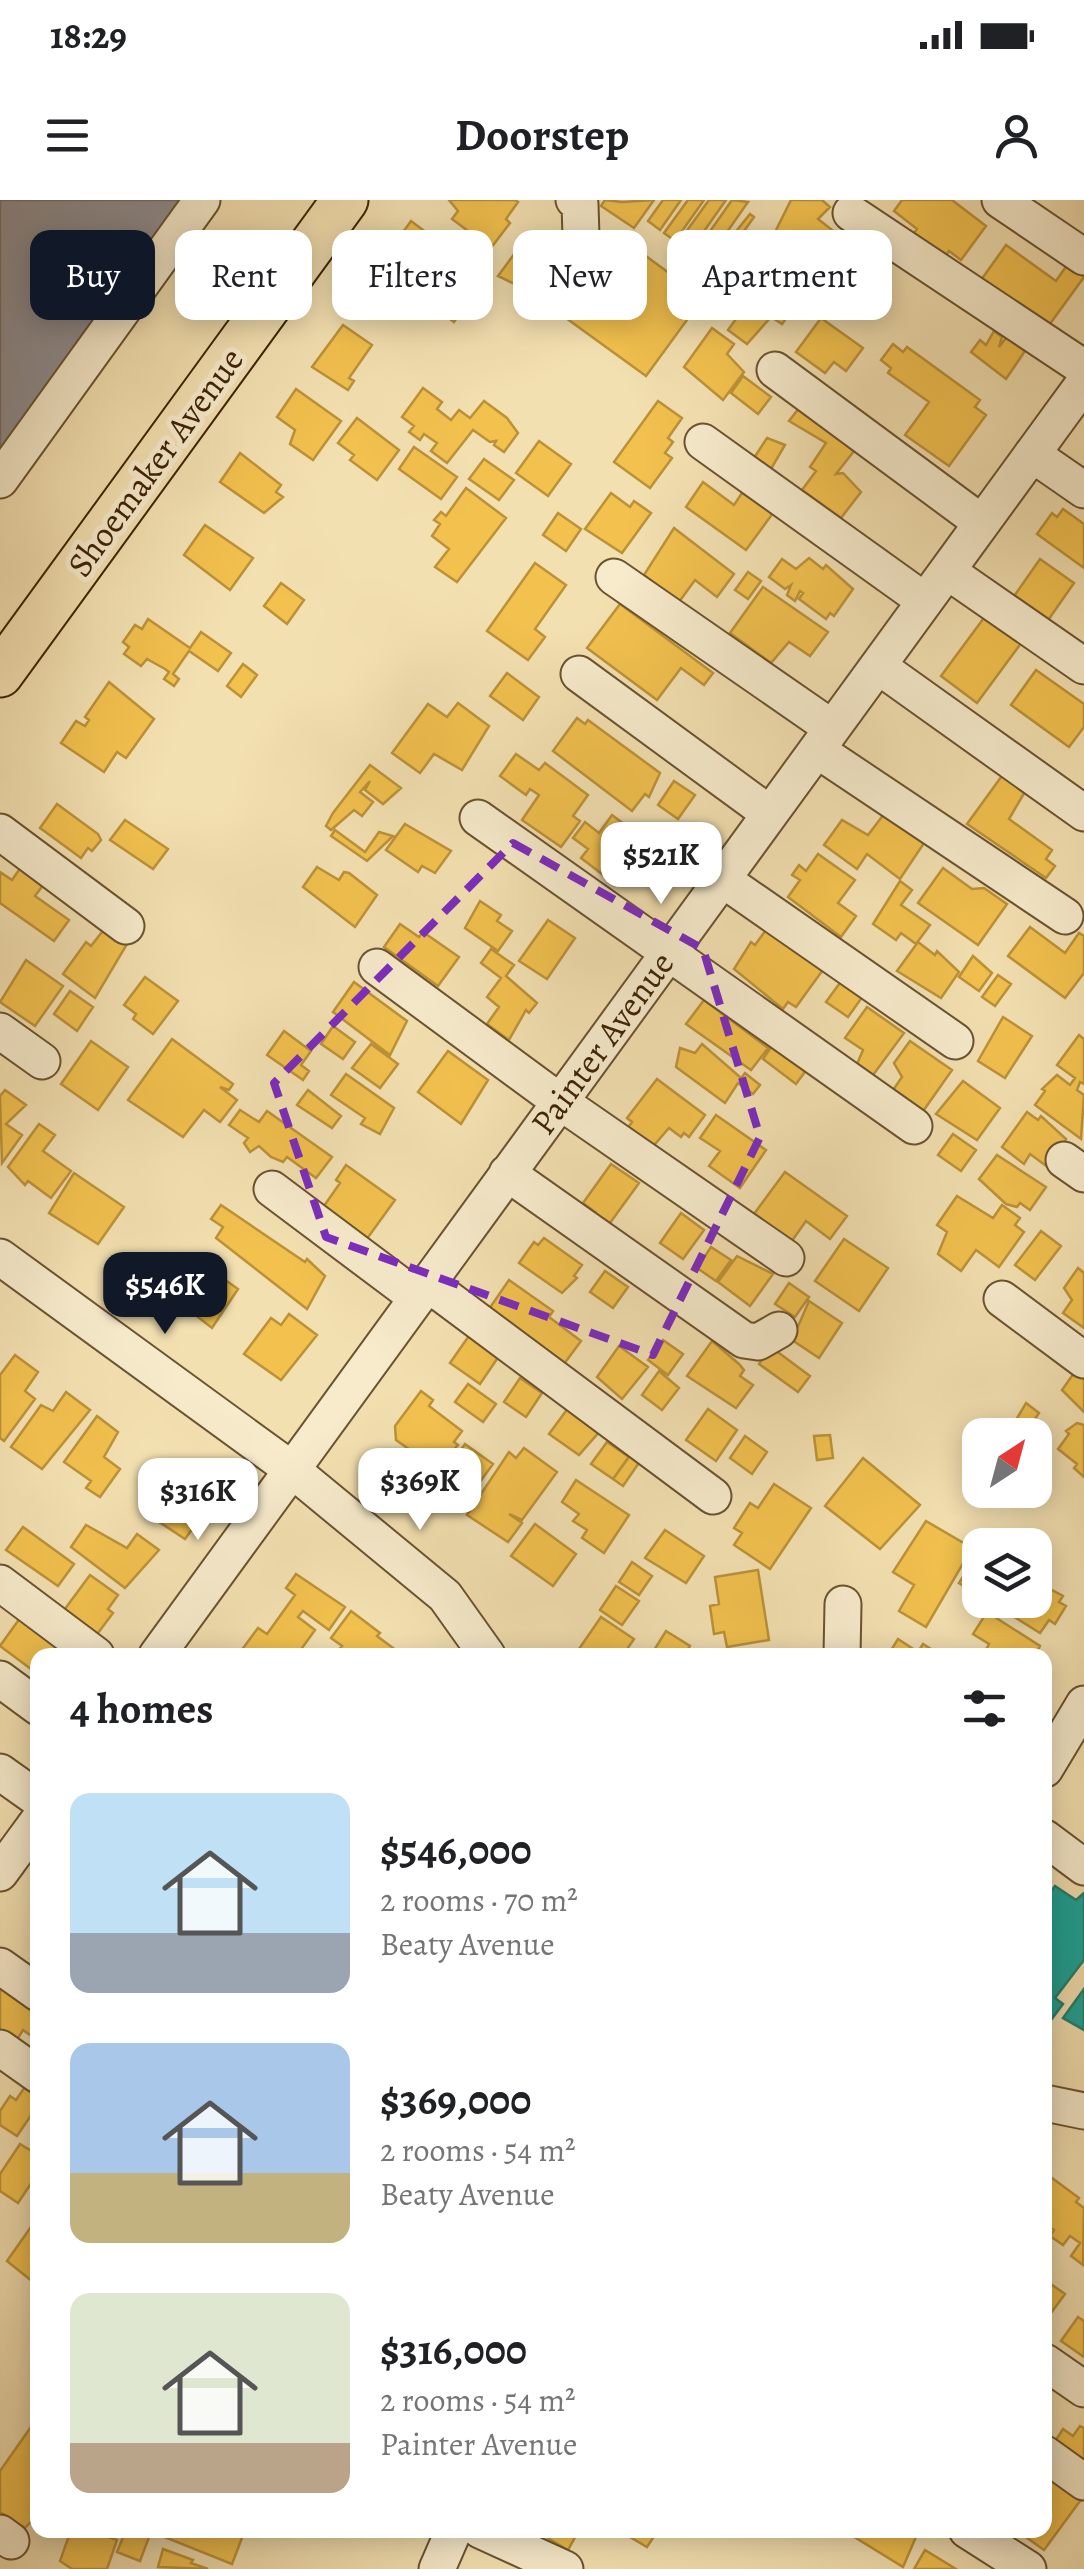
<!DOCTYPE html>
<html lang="en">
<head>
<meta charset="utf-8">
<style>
	:root { --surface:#fff; --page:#f6f6f6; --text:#202124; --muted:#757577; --accent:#111827 }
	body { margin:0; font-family:Alegreya,serif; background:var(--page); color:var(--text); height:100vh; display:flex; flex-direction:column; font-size:38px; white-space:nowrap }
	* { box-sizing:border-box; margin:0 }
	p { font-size:32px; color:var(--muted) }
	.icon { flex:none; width:55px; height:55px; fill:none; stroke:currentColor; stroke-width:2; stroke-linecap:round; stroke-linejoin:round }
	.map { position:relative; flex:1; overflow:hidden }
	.sheet { position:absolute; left:30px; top:1448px; width:1022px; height:890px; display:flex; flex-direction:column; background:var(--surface); border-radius:20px; box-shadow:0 5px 25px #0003 }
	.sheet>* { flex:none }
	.top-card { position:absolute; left:30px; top:30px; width:1025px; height:90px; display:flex; gap:20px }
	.needle { width:65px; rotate:36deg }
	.fabs { position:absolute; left:962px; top:1218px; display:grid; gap:20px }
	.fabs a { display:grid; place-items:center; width:90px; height:90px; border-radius:20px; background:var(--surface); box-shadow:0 5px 25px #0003; font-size:50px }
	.price { position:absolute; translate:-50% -85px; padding:0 22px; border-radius:20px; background:#fff; color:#222; font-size:32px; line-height:65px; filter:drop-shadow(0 2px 5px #0008) }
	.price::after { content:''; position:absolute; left:50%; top:60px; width:30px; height:22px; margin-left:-15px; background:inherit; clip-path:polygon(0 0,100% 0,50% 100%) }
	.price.current { background:var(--accent); color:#fff }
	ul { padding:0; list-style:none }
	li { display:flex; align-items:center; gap:30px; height:250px; padding:0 40px }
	li span { display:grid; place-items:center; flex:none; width:280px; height:200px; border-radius:20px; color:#555 }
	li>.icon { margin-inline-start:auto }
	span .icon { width:120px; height:120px; fill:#fffc; stroke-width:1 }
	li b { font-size:42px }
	h2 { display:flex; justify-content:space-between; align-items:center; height:120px; padding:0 40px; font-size:42px }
	.pill { padding:0 35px; border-radius:20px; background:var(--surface); box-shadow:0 5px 25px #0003; font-size:35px; line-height:90px }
	.pill.current { background:var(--accent); color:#fff }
	.status { display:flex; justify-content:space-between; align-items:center; height:70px; padding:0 50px; background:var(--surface); direction:ltr }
	.status svg { height:28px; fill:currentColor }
	header { display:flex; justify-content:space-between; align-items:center; height:130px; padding:0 40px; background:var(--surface); font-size:45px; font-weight:700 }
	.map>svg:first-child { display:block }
</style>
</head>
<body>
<div class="status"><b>18:29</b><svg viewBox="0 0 49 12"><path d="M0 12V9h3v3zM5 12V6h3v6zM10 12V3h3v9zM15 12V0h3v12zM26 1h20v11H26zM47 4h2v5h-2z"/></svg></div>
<header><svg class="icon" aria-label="menu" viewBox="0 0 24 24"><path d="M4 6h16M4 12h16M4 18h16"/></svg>Doorstep<svg class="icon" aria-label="person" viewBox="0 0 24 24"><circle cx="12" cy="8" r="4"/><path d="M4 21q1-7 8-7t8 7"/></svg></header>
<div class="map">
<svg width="1084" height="2369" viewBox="0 0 1084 2369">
	<rect width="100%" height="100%" fill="#f3e0b1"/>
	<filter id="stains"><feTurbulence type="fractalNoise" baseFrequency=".002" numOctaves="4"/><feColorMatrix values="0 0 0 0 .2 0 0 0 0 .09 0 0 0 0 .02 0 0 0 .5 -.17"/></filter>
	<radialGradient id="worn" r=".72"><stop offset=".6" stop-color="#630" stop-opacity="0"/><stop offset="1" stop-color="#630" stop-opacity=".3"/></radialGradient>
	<path fill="#f2c14e" stroke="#bc9238" stroke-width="2.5" d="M449,0H515L518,2L506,19L510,23L491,48L452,19L458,11Z
		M605,0L622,2L654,0L634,28L601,6Z
		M663,0H681L660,30L648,21Z
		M688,0H704L675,41L664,33Z
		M709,0H726L690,51L678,43Z
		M732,0L748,2L706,62L694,54Z
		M791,0H822L830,7L818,19L851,45L837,65L827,58L824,63L809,53L805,59L773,36Z
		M902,0H952L986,26L961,60L949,51L943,59L911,36L917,29L894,11Z
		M750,14L754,17L742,34L745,36L719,72L709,65Z
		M411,21L447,48L411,97L369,67L392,34L398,39Z
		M616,34L703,98L646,176L559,113Z
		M1006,45L1056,81L1067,65L1084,77L1047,128L981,80Z
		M515,53L537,68L523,88L498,76Z
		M755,72L798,102L782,124L771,117L747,144L728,130L741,112L732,105Z
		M447,83L470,99L454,122L431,105Z
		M821,118L863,148L846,171L834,162L825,173L796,152Z
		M343,125L372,145L349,178L354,181L348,190L312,167Z
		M712,128L734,144L727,154L744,172L723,200L684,167Z
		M1013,129L1031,142L1006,179L971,152L980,140L986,145L994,131L1002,137L999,147Z
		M893,144L903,152L907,147L980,200L975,207L986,215L949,266L905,235L929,202L888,173L891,168L881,160Z
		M743,176L771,197L758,214L731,193Z
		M423,188L442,202L437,209L451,220L459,210L470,218L484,201L507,218L518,233L504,252L494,245L496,241L490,242L473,230L447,263L431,251L437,243L424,234L420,240L409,232L414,226L402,217Z
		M296,189L341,221L313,260L290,244L295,230L277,217Z
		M658,201L682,218L668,238L673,242L665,253L672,258L650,288L614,262Z
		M803,203L858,246L836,274L843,273L861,292L841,318L802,290L816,271L810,267L826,243L789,221Z
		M357,218L399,250L377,280L350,260L354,255L338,243Z
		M767,238L785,245L771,269L754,258Z
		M539,241L571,264L548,296L516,273Z
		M414,247L457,277L441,299L399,269Z
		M240,253L281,285L276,292L283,297L264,313L220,282Z
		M484,259L514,280L499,300L469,279Z
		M703,282L734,305L742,293L773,313L746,350L686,307Z
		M466,288L506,318L457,382L435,367L449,349L432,336L440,324L434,320L441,312L446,316Z
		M611,293L630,307L634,301L651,313L622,353L585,329Z
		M1063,309L1084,324V368L1037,334L1052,313L1057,317Z
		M558,313L581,329L566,351L543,335Z
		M205,325L253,358L230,390L184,355Z
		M674,328L734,374L717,397L695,380L679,402L644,375Z
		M809,358L823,369L826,365L853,389L834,416L830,413L826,419L799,399L803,393L800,391L795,401L787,395L791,385L785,389L769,377L782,359L796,369Z
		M1040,359L1074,383L1044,426L1010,402Z
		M535,363L566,385L535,429L545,437L528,460L487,431Z
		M748,372L761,381L748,399L735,390Z
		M281,383L304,400L287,424L264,406Z
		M763,387L828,432L810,456L789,442L771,463L730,433Z
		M620,404L713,473L704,485L681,468L657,500L587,448Z
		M989,411L1025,438L977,503L941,476Z
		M148,419L190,448L201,432L231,453L218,471L189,451L173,474L179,479L174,486L164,479L169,472L165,469L147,459L141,466L124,454L129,447L123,442L135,425L142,429Z
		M243,464L257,475L241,497L227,486Z
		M1036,470L1084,504V527L1069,547L1011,505Z
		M507,473L539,497L523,520L490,496Z
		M109,482L154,519L126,558L117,552L104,572L61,543L76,521L85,526L89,520L85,517Z
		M458,503L489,526L462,570L434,554L420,573L392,553L428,504L447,517Z
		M577,518L585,524L588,520L660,573L649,597L645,594L632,611L553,551Z
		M516,554L539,570L545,563L588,595L573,616L580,621L561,647L522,620L539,595L530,589L526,595L500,576Z
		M370,565L401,588L383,604L365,590L370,581L360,592L373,602L362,616L354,610L331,630L326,626L333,613Z
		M1004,573L1026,590L1009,619L1052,650L1046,659L1055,666L1046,678L967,624Z
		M674,581L695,595L678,619L658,605Z
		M57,604L98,634L101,640L92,651L88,648L81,658L40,628Z
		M884,614L924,643L900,679L867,654L857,669L824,645L842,620L868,635Z
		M612,615L666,656L645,683L623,666L611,681L581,658L588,649L573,638L585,622L599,633Z
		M125,620L168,649L153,669L110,640Z
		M405,624L451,651L435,673L422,666L418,672L386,650Z
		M335,630L365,652L379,632L393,636L367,661L331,636Z
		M818,654L855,680L838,703L856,716L841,737L788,697L800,680L792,675L799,665L806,671Z
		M21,667L44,684L35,696L69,720L54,741L0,703V672L12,680Z
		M317,667L339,680L344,672L349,673L377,695L355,727L303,687Z
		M943,668L972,689L984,688L1007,704L978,745L918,703Z
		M900,681L912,690L901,705L930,725L916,744L901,733L896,740L873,724Z
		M480,701L501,715L497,721L512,731L498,751L465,728Z
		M548,720L575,738L547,779L519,761Z
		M400,724L419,737L423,732L459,757L438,786L384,747Z
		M768,727L825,767L796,807L788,802L783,809L734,769L751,742L755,745Z
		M1030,727L1065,753L1079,733L1084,736V773L1065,798L1008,756Z
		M105,728L127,744L95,798L63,774L86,742L91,746Z
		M918,742L935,755L937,751L959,772L941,798L897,771Z
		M491,749L514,765L506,776L537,803L529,813L526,810L509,840L487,824L499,807L487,797L501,778L481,763Z
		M973,756L992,773L979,791L959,777Z
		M26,760L63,786L35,826L0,802Z
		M998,775L1011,784L995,806L982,797Z
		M145,777L178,801L153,834L133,819L136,814L124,805Z
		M842,780L863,796L848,817L826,802Z
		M354,782L407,821L390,855L333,812Z
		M70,791L93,807L77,831L54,814Z
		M704,800L768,848L751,870L686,824Z
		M867,807L904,833L873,875L857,864L863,850L845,838Z
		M1003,817L1032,836L1005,878L978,861Z
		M333,826L355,842L343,859L321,844Z
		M284,831L311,851L301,865L309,871L303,880L267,855Z
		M1079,835L1084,839V884L1080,882L1077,890L1084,895L1081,939L1035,905L1045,891L1042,889L1057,875L1070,885L1075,878L1057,865Z
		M172,839L233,884L229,890L220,887L237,900L220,922L204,910L183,937L128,900Z
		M776,840L810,865L796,884L763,859Z
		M91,841L128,867L98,910L61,884Z
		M910,841L952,870L919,917L889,896L902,877L894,863Z
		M371,844L398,864L380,888L352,868Z
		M702,844L741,878L745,873L760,885L753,894L738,883L725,903L676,867L680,848L695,853Z
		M448,851L488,880L461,924L418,892Z
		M346,874L394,908L380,934L361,924L365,918L331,895Z
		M657,879L705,915L689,937L684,933L681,937L669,928L649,951L624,933L632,922L627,918Z
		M963,881L1000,908L977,940L936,914Z
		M5,890L26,905L6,924L22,935L2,963L0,896Z
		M308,890L341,916L332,928L297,905Z
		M240,910L259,922L267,911L332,957L316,978L287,957L283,962L271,957L259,946L250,952L244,943L248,938L229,925Z
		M1027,912L1038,920L1041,916L1066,939L1049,968L1030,954L1024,964L1002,947Z
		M716,915L766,950L740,988L709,966L720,951L700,938Z
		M39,924L55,935L43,951L71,971L51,998L28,981L25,985L8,967Z
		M953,934L976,950L961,971L938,955Z
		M997,955L1046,987L1030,1010L1020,1003L1017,1007L1006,1004L979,979Z
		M611,964L639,983L610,1023L592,1016L595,1012L583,1003Z
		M346,965L395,1000L361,1047L317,1016L340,983L336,980Z
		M785,972L847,1016L830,1039L806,1021L789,1045L751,1018Z
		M74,973L124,1007L98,1044L49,1013Z
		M957,996L993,1018L1002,1005L1020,1018L1015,1025L1024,1032L999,1067L976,1050L961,1071L938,1054L947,1032L937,1025Z
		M221,1005L305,1062L307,1059L325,1076L307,1109L216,1038L223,1027L211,1019Z
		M681,1013L704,1030L683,1059L660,1043Z
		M1041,1031L1061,1046L1035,1080L1015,1065Z
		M544,1038L582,1065L574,1076L577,1078L562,1093L519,1063L534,1042L538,1045Z
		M844,1039L888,1068L859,1111L815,1081Z
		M711,1047L731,1060L716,1081L697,1068Z
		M737,1056L773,1074L750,1106L718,1082Z
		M193,1057L238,1089L212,1128L167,1093Z
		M1078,1068L1084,1073V1128L1063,1113L1072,1100L1064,1088Z
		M605,1071L628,1087L613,1108L590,1092Z
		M509,1080L553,1111L549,1117L581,1141L564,1164L489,1109Z
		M789,1083L809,1097L795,1117L775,1104Z
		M809,1101L842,1123L819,1158L792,1140Z
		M289,1114L317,1135L281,1180L244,1154L271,1118L281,1125Z
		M471,1133L501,1153L480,1184L450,1163Z
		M663,1140L683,1154L668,1175L648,1160Z
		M712,1141L739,1164L744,1170L740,1176L753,1185L736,1208L687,1176Z
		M619,1146L648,1167L622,1199L597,1177Z
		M771,1147L810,1176L798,1192L759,1164Z
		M15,1155L38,1172L25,1191L35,1199L4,1241L0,1238V1175Z
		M659,1171L679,1188L662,1210L642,1195Z
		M1074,1173L1084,1179V1212L1062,1190Z
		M520,1178L542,1193L526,1217L504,1202Z
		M468,1184L496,1204L483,1222L455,1202Z
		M421,1191L433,1200L429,1206L462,1231L454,1242L458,1245L436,1268L396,1240L395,1226Z
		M66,1192L90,1210L42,1269L11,1247L41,1205L53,1211Z
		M1026,1203L1039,1213L1024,1235H1007Z
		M571,1204L600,1231L579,1255L549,1234Z
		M708,1209L737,1230L716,1261L686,1240Z
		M97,1216L118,1232L104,1257L120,1269L100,1297L86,1288L91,1281L64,1262Z
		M1077,1223L1084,1225V1277L1074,1268L1077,1264L1058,1249L1069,1234L1066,1231Z
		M830,1235L833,1258L817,1260L814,1236Z
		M745,1236L767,1252L752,1274L730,1258Z
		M607,1242L629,1257L613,1279L591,1264Z
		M465,1244L493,1264L466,1301L436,1285Z
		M524,1248L557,1272L522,1320L509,1314L522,1323L508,1342L467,1315L509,1252L516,1258Z
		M633,1251L643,1257L623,1286L613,1279Z
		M863,1258L920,1305L880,1349L825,1306Z
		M159,1262L209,1306L185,1339L144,1312L158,1293L144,1283Z
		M576,1280L629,1315L604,1353L582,1338L587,1330L573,1321L579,1314L562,1302Z
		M774,1284L811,1308L770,1369L734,1345L742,1333L734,1328L750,1303L758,1308Z
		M926,1321L972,1348L926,1427L899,1411L914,1385L893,1372Z
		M535,1324L576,1354L553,1386L511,1356Z
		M86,1325L127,1348L137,1334L159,1350L125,1388L71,1347Z
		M23,1327L74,1364L58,1386L6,1350Z
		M665,1330L704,1356L686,1383L645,1358Z
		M974,1359L980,1363V1396L959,1383Z
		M632,1362L652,1376L639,1395L619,1382Z
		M758,1370L769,1440L727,1447L724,1432L714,1434L710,1406L719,1404L715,1377Z
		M296,1374L345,1407L329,1430L303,1411L298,1417L315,1430L297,1455H238L258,1428L267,1434L295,1395L286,1388Z
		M90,1375L118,1395L108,1409L113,1413L92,1441L59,1417Z
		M1035,1381L1063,1396L1059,1402L1066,1406L1055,1424L1049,1420L1040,1433L995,1405L998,1400H1035Z
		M616,1386L639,1401L622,1425L600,1410Z
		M351,1411L380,1433L377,1436L397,1451L394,1455L337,1452L342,1446L331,1438Z
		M987,1412L1040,1446L1035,1455H983L989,1444L973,1434Z
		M601,1417L634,1439L623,1455H588L579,1449Z
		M20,1418L57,1445L50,1455H38L35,1472L0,1446Z
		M666,1431L690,1446L684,1455H651Z
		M898,1439L918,1452L923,1444L937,1453L888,1455Z
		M0,1776L38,1810V1830L33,1837L23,1830L15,1843L0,1832Z
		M25,1887L38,1896V1905L17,1936L0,1925V1911L10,1896L16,1900Z
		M20,1944L38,1955V1973L18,2003L0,1991V1974Z
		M1052,1978L1079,1998L1076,2002L1084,2008L1083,2065L1071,2056L1080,2043L1070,2036L1063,2045L1050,2036L1054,2030L1045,2024V1987Z
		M33,2024L38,2026V2086L7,2061Z
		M1045,2080L1065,2094L1048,2117L1045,2115Z
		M1078,2117L1084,2121V2157L1061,2141Z
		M38,2217V2314L25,2328L0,2312V2271Z
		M1080,2226L1084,2228V2264L1054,2243L1063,2229L1073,2236Z
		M1046,2275L1080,2301L1044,2350L1016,2330H1045Z
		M71,2330H89L117,2340L107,2369H72L60,2361Z
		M126,2330L149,2337L140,2361L117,2352Z
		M147,2330H245L232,2364Z
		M516,2330H579L568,2350L544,2336L538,2346Z
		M618,2330H658L647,2347Z
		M843,2330H919L903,2367Z
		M163,2349L193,2360L191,2363L208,2369L158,2367Z
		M925,2350L956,2369H914Z"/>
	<path fill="#17a398" stroke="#227d6c" stroke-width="2.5" d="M1055,1686L1076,1700L1084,1693V1760L1055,1798L1063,1804L1045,1828V1700Z
		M1084,1789V1830L1063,1818Z"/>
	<path fill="#8d8d92" stroke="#756e67" stroke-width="2.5" d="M0,0H180L0,249Z"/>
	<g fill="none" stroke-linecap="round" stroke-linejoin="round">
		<defs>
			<path id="minor" d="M574,0L580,4L581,37
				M1000,0L1084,57
				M851,13L1084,168
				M775,170L982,323
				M703,242L925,401
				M1032,254L1084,290
				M0,280L202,0
				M947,371L1084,466
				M614,377L832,528
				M878,466L1084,613
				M579,474L770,614
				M817,550L1065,716
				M478,618L914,926
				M0,632L126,726
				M722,679L955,841
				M377,767L559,901L786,1058
				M0,831L42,861
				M1064,960L1084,974
				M507,973L744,1140L758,1142L779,1130
				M272,989L416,1097
				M0,1057L291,1269L445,1396L487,1455
				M427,1083L713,1296
				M1002,1099L1084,1160
				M0,1383L96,1455
				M157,1455L1084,183
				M842,1455L843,1404
				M0,1479L38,1507
				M1045,1569L1084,1504
				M0,1572L38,1599
				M1045,1638L1084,1667
				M0,1673L38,1621
				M0,1766L38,1793
				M0,1848L38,1875
				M1045,1903L1084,1911
				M1045,2162L1084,2189
				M1045,2254L1084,2282
				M480,2330L565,2369
				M967,2330L1028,2369
				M0,2333L11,2341
				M437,2369L454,2330"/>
			<path id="major" d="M0,474L345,0"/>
		</defs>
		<use href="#minor" stroke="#6a532f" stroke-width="39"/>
		<use href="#major" stroke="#3d2404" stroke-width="49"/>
		<use href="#minor" stroke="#f7ebcc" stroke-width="35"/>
		<use href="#major" stroke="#f3e0b1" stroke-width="45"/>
	</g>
	<path fill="none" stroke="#7b2cbf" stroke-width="8" stroke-dasharray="20 12" stroke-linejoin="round" d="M513,643L703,749L760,937L653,1155L326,1037L274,883Z"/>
	<g text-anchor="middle" stroke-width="10" stroke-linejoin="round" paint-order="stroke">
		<g font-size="35" fill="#3d2404" stroke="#f7ebcc">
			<text transform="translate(155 262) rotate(-54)" y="12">Shoemaker Avenue</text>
			<text transform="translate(602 843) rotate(-54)" y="12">Painter Avenue</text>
		</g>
	</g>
	<rect width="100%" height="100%" filter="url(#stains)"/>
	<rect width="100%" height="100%" fill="url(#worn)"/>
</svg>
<div class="fabs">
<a><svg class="needle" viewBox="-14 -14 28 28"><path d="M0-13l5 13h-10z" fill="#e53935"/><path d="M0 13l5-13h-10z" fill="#757577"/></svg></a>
<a><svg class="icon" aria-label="layers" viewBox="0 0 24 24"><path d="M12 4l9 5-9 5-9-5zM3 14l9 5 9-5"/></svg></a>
</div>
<b class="price" style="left:661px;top:707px">$521K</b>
<b class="price current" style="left:165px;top:1137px">$546K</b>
<b class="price" style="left:420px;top:1333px">$369K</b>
<b class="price" style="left:198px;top:1343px">$316K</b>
<div class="top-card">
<a class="pill current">Buy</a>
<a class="pill">Rent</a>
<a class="pill">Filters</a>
<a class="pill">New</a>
<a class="pill">Apartment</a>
</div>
<section class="sheet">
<h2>4 homes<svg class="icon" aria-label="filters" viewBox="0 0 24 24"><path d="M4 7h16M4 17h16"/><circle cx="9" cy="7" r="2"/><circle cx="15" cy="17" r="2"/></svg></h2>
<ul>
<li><span style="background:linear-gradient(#bfe0f5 70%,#9aa5b1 0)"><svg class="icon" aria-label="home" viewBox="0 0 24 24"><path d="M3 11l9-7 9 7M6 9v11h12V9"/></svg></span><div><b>$546,000</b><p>2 rooms · 70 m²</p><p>Beaty Avenue</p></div></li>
<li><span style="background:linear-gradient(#a9c7e8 65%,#c2b280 0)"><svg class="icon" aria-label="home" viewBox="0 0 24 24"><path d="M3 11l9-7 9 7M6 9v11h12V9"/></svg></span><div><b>$369,000</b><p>2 rooms · 54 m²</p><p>Beaty Avenue</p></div></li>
<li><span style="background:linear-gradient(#dfe7d0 75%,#b9a48a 0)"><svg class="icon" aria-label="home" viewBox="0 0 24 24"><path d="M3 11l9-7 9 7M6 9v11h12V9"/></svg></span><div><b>$316,000</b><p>2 rooms · 54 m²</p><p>Painter Avenue</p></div></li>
</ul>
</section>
</div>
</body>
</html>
